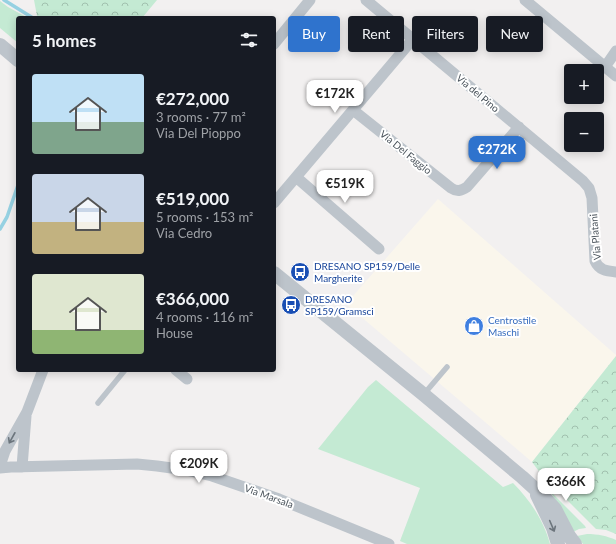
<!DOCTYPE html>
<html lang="en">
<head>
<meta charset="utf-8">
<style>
	:root { --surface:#171b24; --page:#242831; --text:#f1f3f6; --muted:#9ea1a6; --accent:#2f73cd }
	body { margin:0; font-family:Lato,sans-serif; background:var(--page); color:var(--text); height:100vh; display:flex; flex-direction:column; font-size:15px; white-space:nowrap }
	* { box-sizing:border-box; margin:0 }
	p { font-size:13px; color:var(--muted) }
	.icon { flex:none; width:22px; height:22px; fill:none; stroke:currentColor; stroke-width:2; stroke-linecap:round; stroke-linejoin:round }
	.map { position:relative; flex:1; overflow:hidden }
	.sheet { position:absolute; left:16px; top:16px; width:260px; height:356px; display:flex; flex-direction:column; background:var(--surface); border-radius:4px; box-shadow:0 2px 10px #0003 }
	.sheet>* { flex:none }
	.top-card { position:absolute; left:288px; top:16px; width:268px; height:36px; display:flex; gap:8px }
	.tools { position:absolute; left:564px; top:64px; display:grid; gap:8px }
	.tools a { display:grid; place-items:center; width:40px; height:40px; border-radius:4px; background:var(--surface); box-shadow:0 2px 10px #0003; font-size:20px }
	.price { position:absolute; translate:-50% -34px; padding:0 9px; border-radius:8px; background:#fff; color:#222; font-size:13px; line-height:26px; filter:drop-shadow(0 1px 2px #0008) }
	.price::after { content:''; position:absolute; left:50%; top:24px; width:12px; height:9px; margin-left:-6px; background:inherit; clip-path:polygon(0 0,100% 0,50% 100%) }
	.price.active { background:var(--accent); color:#fff }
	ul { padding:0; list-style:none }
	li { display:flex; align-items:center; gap:12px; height:100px; padding:0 16px }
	li span { display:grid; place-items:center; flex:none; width:112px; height:80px; border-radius:4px; color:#555 }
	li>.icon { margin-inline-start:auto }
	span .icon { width:48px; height:48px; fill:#fffc; stroke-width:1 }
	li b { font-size:17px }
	h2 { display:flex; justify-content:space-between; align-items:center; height:48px; padding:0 16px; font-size:17px }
	.pill { padding:0 14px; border-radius:4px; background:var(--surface); box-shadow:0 2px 10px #0003; font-size:14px; line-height:36px }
	.pill.active { background:var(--accent); color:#fff }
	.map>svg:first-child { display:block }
</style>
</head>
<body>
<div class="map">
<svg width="616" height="544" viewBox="0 0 616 544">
	<defs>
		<pattern id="park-crowns" width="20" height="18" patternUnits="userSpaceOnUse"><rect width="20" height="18" fill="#c4ead3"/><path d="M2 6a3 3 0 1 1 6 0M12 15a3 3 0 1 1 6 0" fill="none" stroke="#a1c0ae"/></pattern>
	</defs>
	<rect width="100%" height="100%" fill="#f2f0f0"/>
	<path fill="#faf6ec" d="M438,199L616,355V356L532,462L346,304Z"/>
	<path fill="#c4ead3" d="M0,1L8,7L28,18H18V43L0,28Z
		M376,380L503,487L513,483C530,500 544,521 550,544H407L400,541L420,488L318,449L368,387Z
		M551,493H552L585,526L586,528L579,529L573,532L560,507Z
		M587,534C598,534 607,536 616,540V544H583L577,536Z"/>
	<path fill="url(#park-crowns)" d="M34,0H157L142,18H40L37,16Z
		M616,356V534L606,530L596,529L541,474L532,462Z"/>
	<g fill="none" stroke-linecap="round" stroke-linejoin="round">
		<path stroke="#96d1e2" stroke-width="3.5" d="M4,0L33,18
			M0,229L7,217L18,185"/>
		<path stroke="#bdc4cb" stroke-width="5.5" d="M424,394L447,367
			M98,403L125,370"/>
		<path stroke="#bdc4cb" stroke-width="11" d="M366,0L583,181L589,188L592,198L595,261C599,270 606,271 616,272
			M525,0L616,76
			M274,44L310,0
			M605,67L616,51
			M353,110L451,188C457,192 461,191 467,187L519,127
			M296,177L379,249
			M274,203L413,39
			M176,370L187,379
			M0,466L5,451L27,412L43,370
			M22,467L26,416
			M0,468L11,467L137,464L157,466L186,470L212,476L279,499L389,544"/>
		<path stroke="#bdc4cb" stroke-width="14" d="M0,45L18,60
			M274,273L423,394L522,477L544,497L555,509L569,536L575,544
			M537,495L553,528L558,544"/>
	</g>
	<defs><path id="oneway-shaft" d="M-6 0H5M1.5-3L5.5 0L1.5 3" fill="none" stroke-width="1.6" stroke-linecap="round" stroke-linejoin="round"/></defs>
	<g stroke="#6c757d">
		<use href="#oneway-shaft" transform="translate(12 438) rotate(119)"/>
		<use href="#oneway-shaft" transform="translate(552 526) rotate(67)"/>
	</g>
	<defs>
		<symbol id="bus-disc" viewBox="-11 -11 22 22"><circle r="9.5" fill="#1a4fb4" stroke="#fff"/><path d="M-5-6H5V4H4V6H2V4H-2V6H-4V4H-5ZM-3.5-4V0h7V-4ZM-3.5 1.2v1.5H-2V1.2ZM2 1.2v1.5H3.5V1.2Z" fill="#fff"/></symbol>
		<symbol id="shop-disc" viewBox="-11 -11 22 22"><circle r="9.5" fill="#3f7fe0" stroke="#fff"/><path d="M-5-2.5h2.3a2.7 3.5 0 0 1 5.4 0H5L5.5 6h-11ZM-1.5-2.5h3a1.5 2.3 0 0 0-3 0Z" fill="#fff"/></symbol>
	</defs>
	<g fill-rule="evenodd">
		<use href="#bus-disc" x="289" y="261" width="22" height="22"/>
		<use href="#bus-disc" x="280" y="294" width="22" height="22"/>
		<use href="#shop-disc" x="463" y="315" width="22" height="22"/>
	</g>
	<g text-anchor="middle" stroke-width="4" stroke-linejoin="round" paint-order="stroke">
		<g font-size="10" fill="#4a535b" stroke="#fff">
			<text transform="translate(478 93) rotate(40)" y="4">Via del Pino</text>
			<text transform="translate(406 152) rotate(39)" y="4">Via Del Faggio</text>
			<text transform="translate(595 237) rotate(-95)" y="4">Via Platani</text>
			<text transform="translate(269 496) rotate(20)" y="4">Via Marsala</text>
		</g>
		<g font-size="10" fill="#164399" stroke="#fff" text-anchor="start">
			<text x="314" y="270">DRESANO SP159/Delle<tspan x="314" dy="12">Margherite</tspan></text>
			<text x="305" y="303">DRESANO<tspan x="305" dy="12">SP159/Gramsci</tspan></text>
		</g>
		<g font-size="10" fill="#366cbe" stroke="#fff" text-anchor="start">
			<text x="488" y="324">Centrostile<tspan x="488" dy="12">Maschi</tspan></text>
		</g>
	</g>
</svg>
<div class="tools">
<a>+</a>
<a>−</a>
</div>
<b class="price" style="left:335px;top:114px">€172K</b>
<b class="price active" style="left:497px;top:170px">€272K</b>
<b class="price" style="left:345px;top:204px">€519K</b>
<b class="price" style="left:199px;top:484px">€209K</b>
<b class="price" style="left:566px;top:502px">€366K</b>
<div class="top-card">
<a class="pill active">Buy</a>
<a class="pill">Rent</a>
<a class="pill">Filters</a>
<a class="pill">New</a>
</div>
<section class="sheet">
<h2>5 homes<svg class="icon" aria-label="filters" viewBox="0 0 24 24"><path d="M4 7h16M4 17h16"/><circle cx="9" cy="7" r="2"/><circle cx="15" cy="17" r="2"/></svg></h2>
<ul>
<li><span style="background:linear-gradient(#bfe0f5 60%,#7fa58c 0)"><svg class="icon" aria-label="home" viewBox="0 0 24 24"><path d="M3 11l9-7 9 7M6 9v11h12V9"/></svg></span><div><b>€272,000</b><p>3 rooms · 77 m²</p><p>Via Del Pioppo</p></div></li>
<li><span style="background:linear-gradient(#c9d6e8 60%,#c2b280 0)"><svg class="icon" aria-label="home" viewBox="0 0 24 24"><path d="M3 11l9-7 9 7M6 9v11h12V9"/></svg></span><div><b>€519,000</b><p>5 rooms · 153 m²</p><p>Via Cedro</p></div></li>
<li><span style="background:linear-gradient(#dfe7d0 70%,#8fb573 0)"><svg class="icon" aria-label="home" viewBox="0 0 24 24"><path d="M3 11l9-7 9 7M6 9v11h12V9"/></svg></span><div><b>€366,000</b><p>4 rooms · 116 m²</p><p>House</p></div></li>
</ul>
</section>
</div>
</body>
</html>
